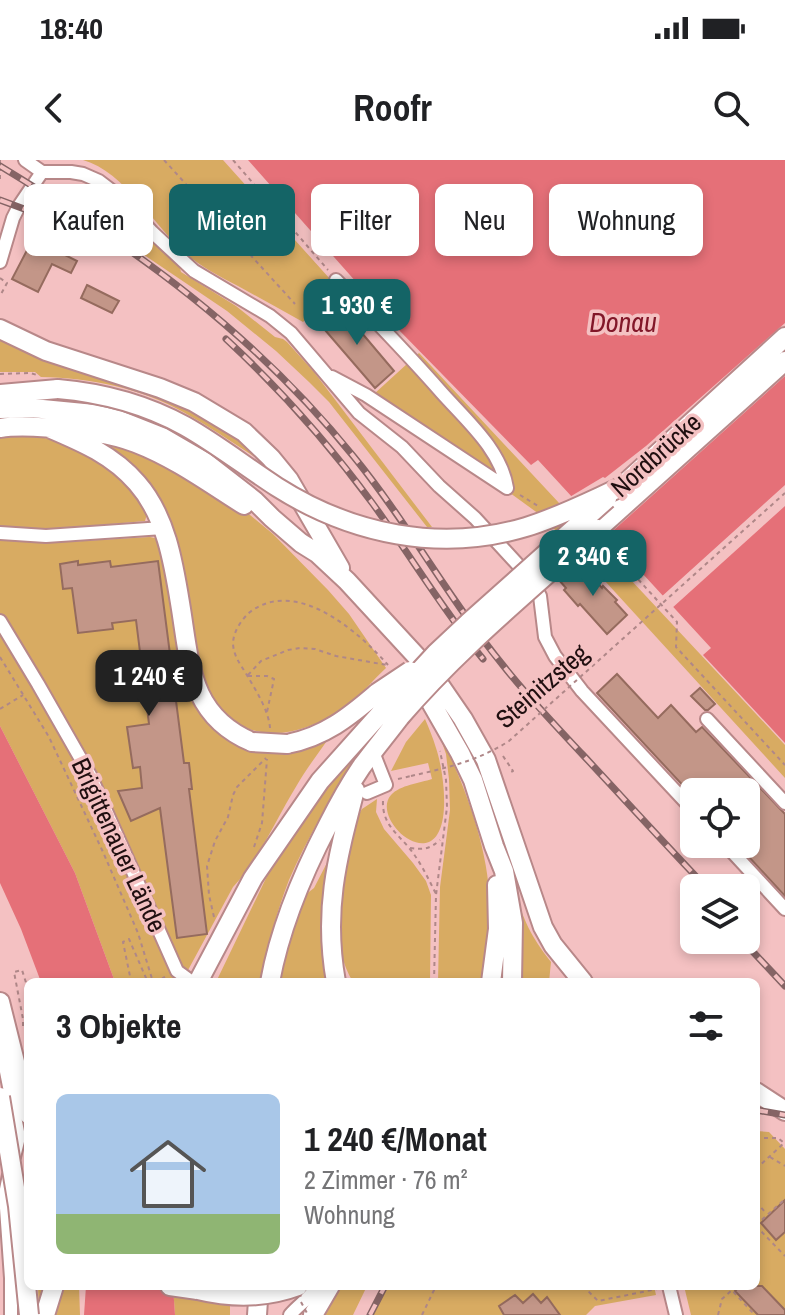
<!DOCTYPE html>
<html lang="de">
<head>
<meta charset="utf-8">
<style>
	:root { --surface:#fff; --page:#f2f2f2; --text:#202124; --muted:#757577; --accent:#146466 }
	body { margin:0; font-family:"Archivo Narrow",sans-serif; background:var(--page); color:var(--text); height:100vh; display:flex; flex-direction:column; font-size:30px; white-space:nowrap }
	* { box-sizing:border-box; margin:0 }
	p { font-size:26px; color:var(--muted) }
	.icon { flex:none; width:44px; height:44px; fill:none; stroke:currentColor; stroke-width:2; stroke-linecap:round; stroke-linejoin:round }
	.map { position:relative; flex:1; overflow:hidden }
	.details { position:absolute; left:24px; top:818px; width:736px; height:312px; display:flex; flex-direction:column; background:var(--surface); border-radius:12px; box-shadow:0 4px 12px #0003 }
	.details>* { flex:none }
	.top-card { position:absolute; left:24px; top:24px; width:738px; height:72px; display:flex; gap:16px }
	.fabs { position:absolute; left:680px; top:618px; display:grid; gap:16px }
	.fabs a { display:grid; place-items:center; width:80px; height:80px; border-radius:12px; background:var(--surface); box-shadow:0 4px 12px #0003; font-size:40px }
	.price { position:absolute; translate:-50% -68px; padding:0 18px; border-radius:16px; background:var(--accent); color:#fff; font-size:26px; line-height:52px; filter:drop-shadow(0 2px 4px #0008) }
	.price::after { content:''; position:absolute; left:50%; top:48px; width:24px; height:18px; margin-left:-12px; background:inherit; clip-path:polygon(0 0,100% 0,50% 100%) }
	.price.active { background:#222; color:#fff }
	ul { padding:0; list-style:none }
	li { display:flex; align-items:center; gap:24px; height:200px; padding:0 32px }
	li span { display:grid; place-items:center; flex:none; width:224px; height:160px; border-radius:12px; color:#555 }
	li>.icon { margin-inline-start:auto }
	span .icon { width:96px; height:96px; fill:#fffc; stroke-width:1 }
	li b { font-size:34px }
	h2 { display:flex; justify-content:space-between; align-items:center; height:96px; padding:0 32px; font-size:34px }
	.tag { padding:0 28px; border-radius:12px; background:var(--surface); box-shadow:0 4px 12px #0003; font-size:28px; line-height:72px }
	.tag.active { background:var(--accent); color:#fff }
	.status { display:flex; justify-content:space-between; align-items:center; height:56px; padding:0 40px; background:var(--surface); direction:ltr }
	.status svg { height:22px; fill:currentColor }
	header { display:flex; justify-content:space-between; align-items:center; height:104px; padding:0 32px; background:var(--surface); font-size:36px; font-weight:700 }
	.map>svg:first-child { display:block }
</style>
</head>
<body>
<div class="status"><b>18:40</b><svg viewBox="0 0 49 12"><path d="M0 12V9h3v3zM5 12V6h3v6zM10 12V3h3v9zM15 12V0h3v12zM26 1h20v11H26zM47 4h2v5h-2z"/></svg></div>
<header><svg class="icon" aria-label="back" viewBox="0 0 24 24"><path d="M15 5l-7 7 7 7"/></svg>Roofr<svg class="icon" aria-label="search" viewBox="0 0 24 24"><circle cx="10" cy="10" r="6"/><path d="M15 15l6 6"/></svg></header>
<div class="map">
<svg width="785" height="1155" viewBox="0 0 785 1155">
	<rect width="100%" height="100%" fill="#f4c1c2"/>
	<path fill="#d8ab62" d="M83,0H223L339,129L303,162C281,150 260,138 238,126C220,117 202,107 186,94C154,66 125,12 83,0Z
		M74,24L87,27L105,36L101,43L111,52L91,39L82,52L48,29L55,26Z
		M108,38L178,101L181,112L236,146L275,177L283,179L287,182L314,212L432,367H427L329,242L309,222L276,191L227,151L125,82L134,68L114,54L115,51L105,42Z
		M0,179L26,192L166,238L200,252L236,274L270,307C242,289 214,269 185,253C141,228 91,218 41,217L35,212H0Z
		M419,193L785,585V618L583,397L539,354L374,234Z
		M22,276C65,277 103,295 132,327C139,334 143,345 147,354L145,361L67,368L23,369L0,367V278Z
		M94,277L125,285L226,337L250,355L273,374L328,430L349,454L386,508C372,521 360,536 346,548C334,557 320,562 307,567C274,579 238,574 216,545C211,539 207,531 203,524L151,326L135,308Z
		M150,377L159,379L162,382L179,483L231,579L329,578C318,594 306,609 297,625C276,659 260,698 233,727L187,812L185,822H115L75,713L0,566V379L65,382Z
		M425,559C429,568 433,578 436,588C443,608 453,671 429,682C408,691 375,653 391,635C400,625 420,623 432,619L428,603L391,611L406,582Z
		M437,568C467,630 493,696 490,766C489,785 486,803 485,822H438L440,727L450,650L449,619L446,594Z
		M362,588C336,630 309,674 289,720C276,753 268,787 260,822H216L269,712L334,616Z
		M487,630L517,724L514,729C524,761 530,775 551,802L549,822H520L484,631Z
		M377,639L376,652L384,669L413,703L426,721L431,735L430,822H353C323,771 343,710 357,657L362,649Z
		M331,695L330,822H279L286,794L305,735L314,728Z
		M756,971L769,972L785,989V1155H691L684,1126H756Z
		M38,1126H79L80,1155H39Z
		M173,1126H230V1155H175Z
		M341,1126H367L353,1155H324Z
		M385,1126H654L656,1135L595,1146L586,1155H370Z"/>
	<path fill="#e57078" d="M248,0H785V583L703,495L711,488L538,300L531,305L396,167Z
		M0,566L75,713L115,822H41L21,769L0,723Z
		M86,1126H173L175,1155H84Z"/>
	<path fill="#f4c1c2" d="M785,163V216L605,378L568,338L603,317L605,318L646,286Z
		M785,325V346L671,449L660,438Z"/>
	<path fill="#c39688" stroke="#956b5e" stroke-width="2" d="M90,40L133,69L126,79L83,50Z
		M36,73L46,78L43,84L77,101L71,113L52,104L38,132L12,119Z
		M87,125L119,141L112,153L81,138Z
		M339,146L394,211L375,228L319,163Z
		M78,401V405L110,401L111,407L158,401L184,603H189L192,629H189L207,774L177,778L160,648L131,661L118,631L142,628L140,607L133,608L127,567L149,564L136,460L112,463L113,469L78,473L72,428L63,429L60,404Z
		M579,402L602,428L603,426L617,440L615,442L627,455L607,474L580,444L578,446L564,430L566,428L559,420Z
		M617,514L658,558L671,545L696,572L702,567L785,654V736L737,684H746V632H689L597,533Z
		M700,528L715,544L708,550H705L691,536Z
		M785,1040V1072L776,1080L761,1063Z
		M740,1126H762L785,1150V1155H758L735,1131Z
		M533,1134L541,1143L547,1137L560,1155H504L499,1146L515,1135L523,1143Z"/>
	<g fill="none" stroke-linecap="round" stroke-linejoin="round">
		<defs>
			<path id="minor" d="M25,0L42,12H71L83,14L99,21L120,37L152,72L194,111L270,156L291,173L359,253L402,287L439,326L475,358L531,419L540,436L545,477L555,496L582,531L694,651
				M0,102L13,58L19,46L42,12
				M336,120C372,157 408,194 442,233C467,261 501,290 507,328
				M332,217L366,235L507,328
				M0,373L46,376L163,368
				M0,461L38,524L90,615L177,811L192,822
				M707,559L785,643
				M367,633L386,625L373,592
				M725,684L785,749
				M0,881L19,977L14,997
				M9,1015L5,1034L11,1118V1155
				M669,1126L676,1155
				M290,1155C298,1145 312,1137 316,1126"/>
			<path id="highway" d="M0,169L46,191L160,228L194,242L244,272L271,298L289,320L340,408
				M0,234L58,229
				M0,249L32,248L94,254L119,260L162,277L205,302L255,341L272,358L301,383L317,393L347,421L430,511L463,559L486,600L543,767L553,785L583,822
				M0,268C19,265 37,267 56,268C83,270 110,273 136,283C175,298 209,323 244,345
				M49,268C82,282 113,295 137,323C167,357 174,406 181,449C190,506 191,556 252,582
				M621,327L785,177
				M598,369L785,201
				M417,518L460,593L473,620L494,686L504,711L513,763L512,822
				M287,584C324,577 349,557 377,533
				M198,822L253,718L320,621L388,545
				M270,822C280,767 302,715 328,665C338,645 349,625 362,606C374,590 387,574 400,557
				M336,822C323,750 337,699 355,630
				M491,822L498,769L497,725
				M0,842L28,954
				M756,932L785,951
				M170,1126L198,1130
				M45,1155L54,1126
				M257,1155L259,1126
				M313,1155L330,1126"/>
		</defs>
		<use href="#minor" stroke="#b88889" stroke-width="16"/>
		<use href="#highway" stroke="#b88889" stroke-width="22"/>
		<path stroke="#af8788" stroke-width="2" stroke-dasharray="4 4" stroke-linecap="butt" d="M164,0L295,144
			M233,0L328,110
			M0,19V0
			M0,118L7,123L0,136
			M0,214L30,213L37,215
			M520,335L538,346
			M606,384L677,462L676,487L785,605
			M0,497L49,577L103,692L138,773L153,822
			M248,515L261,501L288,490L300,488L315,489L336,496L387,505
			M248,516H267L274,519L267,552
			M0,549L23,535
			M270,568C269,552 257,532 248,517C242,506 234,498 233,484C233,472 241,460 250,452C296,417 358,471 388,505
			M503,596L513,611L509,613
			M398,619L411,616
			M383,641C382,664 397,673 410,689C421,703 428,718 436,734
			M254,687L262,663L267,599
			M410,688C423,690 430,689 440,680
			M214,757L209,735L207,706L215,681L228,657L233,635L237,627L266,598
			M129,822L131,821L123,782L129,779L146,818L151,821
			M155,822L165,817
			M434,822L436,735L447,647L446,620L440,591
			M23,866V859L14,812L22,810L28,829
			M756,978H778L784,983L756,1009
			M770,997L785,1006
			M756,1042L766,1053
			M756,1065L785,1039
			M756,1066L785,1096
			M583,1126L598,1141L657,1129
			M728,1126L753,1153L752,1155
			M422,1155L436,1126
			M718,1155L722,1139L732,1130"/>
		<use href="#minor" stroke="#fff" stroke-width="12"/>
		<use href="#highway" stroke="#fff" stroke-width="18"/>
		<defs>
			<path id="rail" d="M0,6C135,88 254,173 354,297C408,363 448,438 502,504C527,536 555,565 583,595C624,639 665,684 707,728
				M0,40L54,60L109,89
				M226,179C280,229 329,284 373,344C410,395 443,450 483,499
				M742,780L785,826
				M756,950L785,955
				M370,1155L385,1126"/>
		</defs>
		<use href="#rail" stroke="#856465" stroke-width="7"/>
		<use href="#rail" stroke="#f4c1c2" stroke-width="4" stroke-dasharray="12" stroke-linecap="butt"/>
		<defs>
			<path id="highway-bridge" d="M58,229C104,233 145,244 185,266C217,284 246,307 277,327C351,374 440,393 526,367C559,357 590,341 621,327
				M377,533L410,511
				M388,545L436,493L468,463L607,339
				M400,557C459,488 531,430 598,369
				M252,582L287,584
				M0,937L18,1046L29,1155
				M198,1130C231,1138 266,1138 298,1126"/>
		</defs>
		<use href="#highway-bridge" stroke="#b88889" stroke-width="22" stroke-linecap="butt"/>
		<path stroke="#af8788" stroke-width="2" stroke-dasharray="4 4" stroke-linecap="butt" d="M411,616C446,608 478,601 509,581L785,333
			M301,1142L308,1155"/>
		<use href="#highway-bridge" stroke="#fff" stroke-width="18"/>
	</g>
	<g text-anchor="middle" stroke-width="7" stroke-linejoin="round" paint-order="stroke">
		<g font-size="26" fill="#200f10" stroke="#f4c1c2">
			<text transform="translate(656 295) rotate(-42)" y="9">Nordbrücke</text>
			<text transform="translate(542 526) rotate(-41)" y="9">Steinitzsteg</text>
			<text transform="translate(119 685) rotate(65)" y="9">Brigittenauer Lände</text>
		</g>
		<g font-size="28" font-style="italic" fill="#821729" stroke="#f4c1c2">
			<text x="623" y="172">Donau</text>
		</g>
	</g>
</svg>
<div class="fabs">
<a><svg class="icon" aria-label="locate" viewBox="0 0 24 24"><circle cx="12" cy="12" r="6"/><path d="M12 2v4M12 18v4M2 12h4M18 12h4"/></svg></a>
<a><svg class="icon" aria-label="layers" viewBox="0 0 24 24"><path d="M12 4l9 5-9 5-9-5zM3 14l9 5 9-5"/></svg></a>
</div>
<b class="price" style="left:357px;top:187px">1 930 €</b>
<b class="price" style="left:593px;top:438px">2 340 €</b>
<b class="price active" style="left:149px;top:558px">1 240 €</b>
<div class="top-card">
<a class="tag">Kaufen</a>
<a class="tag active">Mieten</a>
<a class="tag">Filter</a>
<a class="tag">Neu</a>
<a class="tag">Wohnung</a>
</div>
<section class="details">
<h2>3 Objekte<svg class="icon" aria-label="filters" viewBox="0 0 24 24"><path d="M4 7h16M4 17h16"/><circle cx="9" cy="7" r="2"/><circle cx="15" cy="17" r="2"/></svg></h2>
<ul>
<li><span style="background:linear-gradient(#a9c7e8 75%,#8fb573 0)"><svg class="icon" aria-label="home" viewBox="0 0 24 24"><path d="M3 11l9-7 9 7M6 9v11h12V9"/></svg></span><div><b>1 240 €/Monat</b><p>2 Zimmer · 76 m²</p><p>Wohnung</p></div></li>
</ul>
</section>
</div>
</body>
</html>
